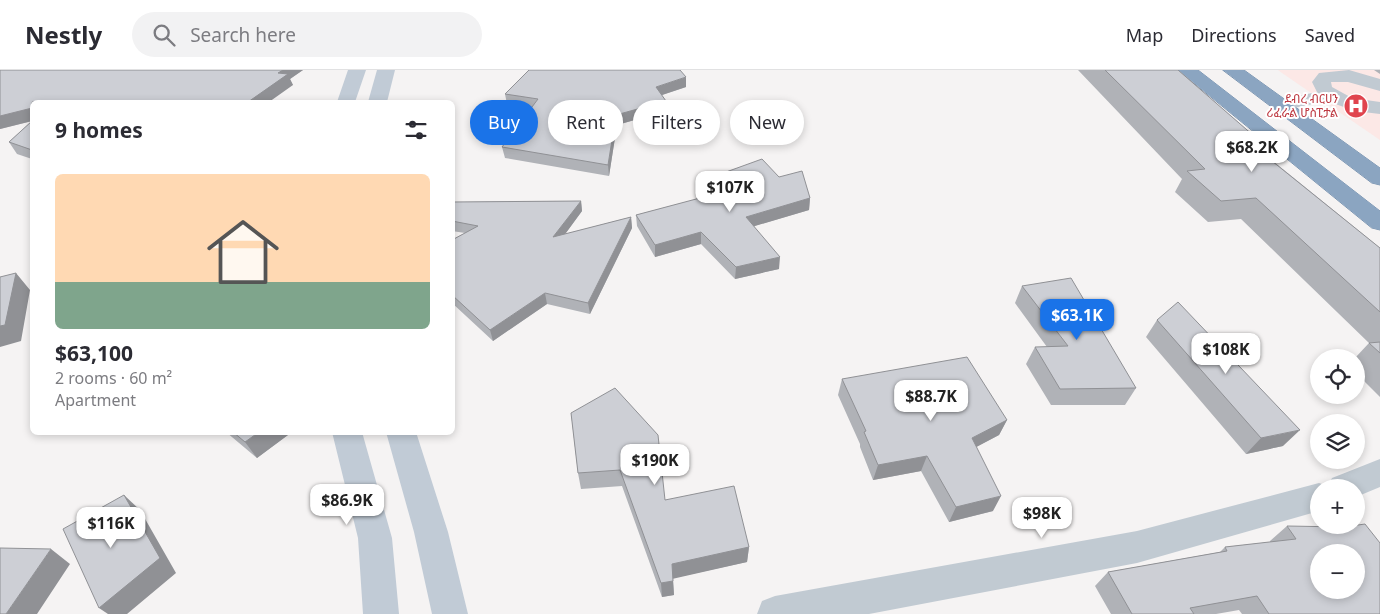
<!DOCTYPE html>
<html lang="en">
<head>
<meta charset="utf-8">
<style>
	:root { --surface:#fff; --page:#f2f2f3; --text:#2b2b33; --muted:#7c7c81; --line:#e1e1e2; --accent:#1a73e8 }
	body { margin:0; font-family:"Noto Sans","Noto Sans Ethiopic",sans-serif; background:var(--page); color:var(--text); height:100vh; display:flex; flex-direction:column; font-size:19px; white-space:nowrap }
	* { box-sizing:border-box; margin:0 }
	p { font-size:16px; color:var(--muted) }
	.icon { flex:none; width:28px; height:28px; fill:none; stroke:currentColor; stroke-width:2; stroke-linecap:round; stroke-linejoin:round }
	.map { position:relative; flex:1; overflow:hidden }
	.side { position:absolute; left:30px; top:30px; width:425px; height:335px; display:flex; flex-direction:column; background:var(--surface); border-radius:8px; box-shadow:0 2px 8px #0003 }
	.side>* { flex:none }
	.hud { position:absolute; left:470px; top:30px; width:475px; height:45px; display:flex; gap:10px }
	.fabs { position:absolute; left:1310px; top:279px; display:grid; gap:10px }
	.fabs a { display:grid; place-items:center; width:55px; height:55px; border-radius:50%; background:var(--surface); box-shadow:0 2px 8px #0003; font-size:25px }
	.price { position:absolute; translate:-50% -42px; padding:0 11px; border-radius:10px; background:#fff; color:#222; font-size:16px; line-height:32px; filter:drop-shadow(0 1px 2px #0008) }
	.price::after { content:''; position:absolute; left:50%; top:30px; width:15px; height:11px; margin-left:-8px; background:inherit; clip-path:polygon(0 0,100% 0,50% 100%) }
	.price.current { background:var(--accent); color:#fff }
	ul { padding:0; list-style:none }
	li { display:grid; align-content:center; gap:10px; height:265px; padding:0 25px }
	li+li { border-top:1px solid var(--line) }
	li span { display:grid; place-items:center; height:155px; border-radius:8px; color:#555 }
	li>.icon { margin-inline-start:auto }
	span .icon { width:90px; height:90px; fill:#fffc; stroke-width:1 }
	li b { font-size:21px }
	h2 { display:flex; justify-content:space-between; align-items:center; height:60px; padding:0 25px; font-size:21px }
	.tag { padding:0 18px; border-radius:22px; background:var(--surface); box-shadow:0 2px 8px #0003; font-size:18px; line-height:45px }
	.tag.current { background:var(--accent); color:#fff }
	header { display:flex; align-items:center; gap:30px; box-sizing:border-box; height:70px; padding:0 25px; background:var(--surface); border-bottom:1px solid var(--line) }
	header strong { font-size:24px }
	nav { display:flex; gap:28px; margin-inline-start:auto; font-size:18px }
	.search { width:350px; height:45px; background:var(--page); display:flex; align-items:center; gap:12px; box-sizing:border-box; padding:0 18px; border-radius:28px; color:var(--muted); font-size:19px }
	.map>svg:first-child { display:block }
</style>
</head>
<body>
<header>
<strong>Nestly</strong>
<div class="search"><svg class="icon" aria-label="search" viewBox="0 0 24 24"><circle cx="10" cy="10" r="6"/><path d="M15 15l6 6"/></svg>Search here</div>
<nav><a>Map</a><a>Directions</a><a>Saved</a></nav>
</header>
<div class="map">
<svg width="1380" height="544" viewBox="0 0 1380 544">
	<rect width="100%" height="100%" fill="#f5f3f3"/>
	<path fill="#fce8e6" d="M1278,0H1380V70L1282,3Z"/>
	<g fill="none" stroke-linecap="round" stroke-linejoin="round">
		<defs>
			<path id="highway" d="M1178,0H1198L1380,141V160L1372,158Z
				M1223,0H1244L1380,98V115L1372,113Z"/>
		</defs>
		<use href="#highway" stroke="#7690ad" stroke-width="1"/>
		<path fill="#c1cad2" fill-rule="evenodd" d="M1349,0L1380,9V21L1348,12H1331L1332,17L1352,28L1380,32V44L1355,41L1327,31L1280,41L1273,39L1270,35L1273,31L1317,22L1312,12L1319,3Z
			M1380,389V417L1356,427V418H1319V441L1137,493L869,544H757L762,531L775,526L1137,461L1319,413L1328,416L1332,408Z"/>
		<path fill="#c1cbd6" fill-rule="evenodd" d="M348,0H366L355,32H337Z
			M377,0H395L387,32H368Z
			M332,362H362L392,468L399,544H363L358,468Z
			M386,362H416L448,462L468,544H432L414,462Z"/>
		<use href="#highway" fill="#8ba5c1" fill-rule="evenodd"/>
	</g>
	<path fill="#b0b2b7" d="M0,0H303L290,9L293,15L32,32V89L17,84L9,72L32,51L0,59Z
		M1078,0H1178L1277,86L1273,91L1380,178V327L1356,303V288H1355L1369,273L1241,149L1208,152L1175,122L1182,109Z
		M1374,0H1380V4Z
		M686,17L662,25L666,41L617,55L609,106L505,88L502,77L531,38L507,34L505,24Z
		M715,106L779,107L810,128L809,140L754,156L779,199L735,209L701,174L655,187L637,156L636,145L720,123L715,117Z
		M581,131L582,141L565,164L631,147L632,158L590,244L547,234L493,271L452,233V170L465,163L452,161V132Z
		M1022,216L1136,318L1125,335H1051L1026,294L1035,277H1047L1015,233Z
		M1157,250L1283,376L1246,384L1146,267Z
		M842,309L1007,350L999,365L976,377L993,441L949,452L921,401L873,410L860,377V374L838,325Z
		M571,343L665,430L749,477L747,492L673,508L674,525L662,527L622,416L581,419L578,403Z
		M226,362H292L257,388Z
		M1287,456L1380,544H1242L1239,540L1216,544H1111L1095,516L1108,502L1220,482L1225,477L1270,472V471Z"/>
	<path fill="#909195" d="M283,0H303L290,9L293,15L269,32H248L278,3Z
		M686,7V17L656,27V17Z
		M666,31V41L617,55L609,106L608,95L616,45Z
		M32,38V51L0,59V46Z
		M810,128L809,140L745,159L746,147Z
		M581,131L582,141L555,178L553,167Z
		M631,147L632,158L590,244L588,233Z
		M701,162V174L655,187V175Z
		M780,187L779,199L735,209L736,197Z
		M16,203L30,220L21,271L0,277V256Z
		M545,223L547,234L493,271L490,260Z
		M1007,350L999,365L965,383L972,368Z
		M1300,360L1283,376L1246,384L1261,368Z
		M259,362H292L257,388L245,372Z
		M927,386L921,401L873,410L878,395Z
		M124,425L140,440L176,503L127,544H108L99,538Z
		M1001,426L993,441L949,452L956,437Z
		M749,477L747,492L672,509V494Z
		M51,479L70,494L37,544H6Z
		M673,511L674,525L662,527L661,513Z"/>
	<path fill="#cdcfd5" stroke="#909195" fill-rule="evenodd" d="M0,0H283L278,3L288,4L248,32H32V38L0,46Z
		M529,0H680L686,7L656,17L666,31L616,45L608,95L502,77L538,29L505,24Z
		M1105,0H1178L1277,86L1267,87L1380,178V242L1256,128L1221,131L1187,101L1205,99Z
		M32,51V80L9,72Z
		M762,89L779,107L802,101L810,128L746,147L780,187L736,197L701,162L655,175L636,145L730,120L715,106Z
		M581,131L553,167L631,147L588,233L545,223L490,260L452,225V170L478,156L452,151V132Z
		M16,203L5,255L0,256V207Z
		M1071,208L1136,318L1060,319L1035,277L1068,276L1022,216Z
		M1178,232L1300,360L1261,368L1157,250Z
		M1380,272V283L1369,273Z
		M967,287L1007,350L972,368L1001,426L956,437L927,386L878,395L864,362L866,361L842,309Z
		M615,318L658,365L665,430L734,416L749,477L672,494L673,511L661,513L620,400L578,403L571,343Z
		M233,362H259L245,372Z
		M124,425L160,488L99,538L63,459Z
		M1365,454L1380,473V544H1269L1257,526L1190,538L1194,544H1132L1108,502L1227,481L1225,477L1296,469L1287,456L1344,457ZM1319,482H1356V520H1319Z
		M0,478L51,479L6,544H0Z"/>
	<defs>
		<symbol id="hospital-disc" viewBox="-11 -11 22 22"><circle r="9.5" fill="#e0444e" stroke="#fff"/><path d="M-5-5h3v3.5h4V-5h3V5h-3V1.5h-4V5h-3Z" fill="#fff"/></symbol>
	</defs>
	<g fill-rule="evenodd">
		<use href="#hospital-disc" x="1342" y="22" width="28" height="28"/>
	</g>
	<g text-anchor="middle" stroke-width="4" stroke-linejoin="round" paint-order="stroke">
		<g font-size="12" fill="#be3a42" stroke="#fff" text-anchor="end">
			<text x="1338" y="33">ደብረ ብርሀን<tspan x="1338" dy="14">ሪፈራል ሆስፒታል</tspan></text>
		</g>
	</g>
</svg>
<div class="fabs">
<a><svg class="icon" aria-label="locate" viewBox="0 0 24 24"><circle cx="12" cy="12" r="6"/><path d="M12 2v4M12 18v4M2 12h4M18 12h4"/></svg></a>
<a><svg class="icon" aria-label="layers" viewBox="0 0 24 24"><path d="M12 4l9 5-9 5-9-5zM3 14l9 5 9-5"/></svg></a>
<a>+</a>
<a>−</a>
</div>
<b class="price" style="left:1252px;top:103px">$68.2K</b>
<b class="price" style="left:730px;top:143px">$107K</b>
<b class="price current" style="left:1077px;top:271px">$63.1K</b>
<b class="price" style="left:1226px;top:305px">$108K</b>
<b class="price" style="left:931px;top:352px">$88.7K</b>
<b class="price" style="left:655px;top:416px">$190K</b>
<b class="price" style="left:347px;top:456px">$86.9K</b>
<b class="price" style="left:1042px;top:469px">$98K</b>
<b class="price" style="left:111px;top:479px">$116K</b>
<div class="hud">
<a class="tag current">Buy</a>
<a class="tag">Rent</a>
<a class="tag">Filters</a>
<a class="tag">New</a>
</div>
<section class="side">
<h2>9 homes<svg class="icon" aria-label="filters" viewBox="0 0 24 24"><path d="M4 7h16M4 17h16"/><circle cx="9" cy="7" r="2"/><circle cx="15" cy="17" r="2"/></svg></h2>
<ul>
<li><span style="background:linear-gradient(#ffd9b3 70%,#7fa58c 0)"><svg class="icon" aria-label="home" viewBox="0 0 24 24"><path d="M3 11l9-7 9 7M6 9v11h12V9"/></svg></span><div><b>$63,100</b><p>2 rooms · 60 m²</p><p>Apartment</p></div></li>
</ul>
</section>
</div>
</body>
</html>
